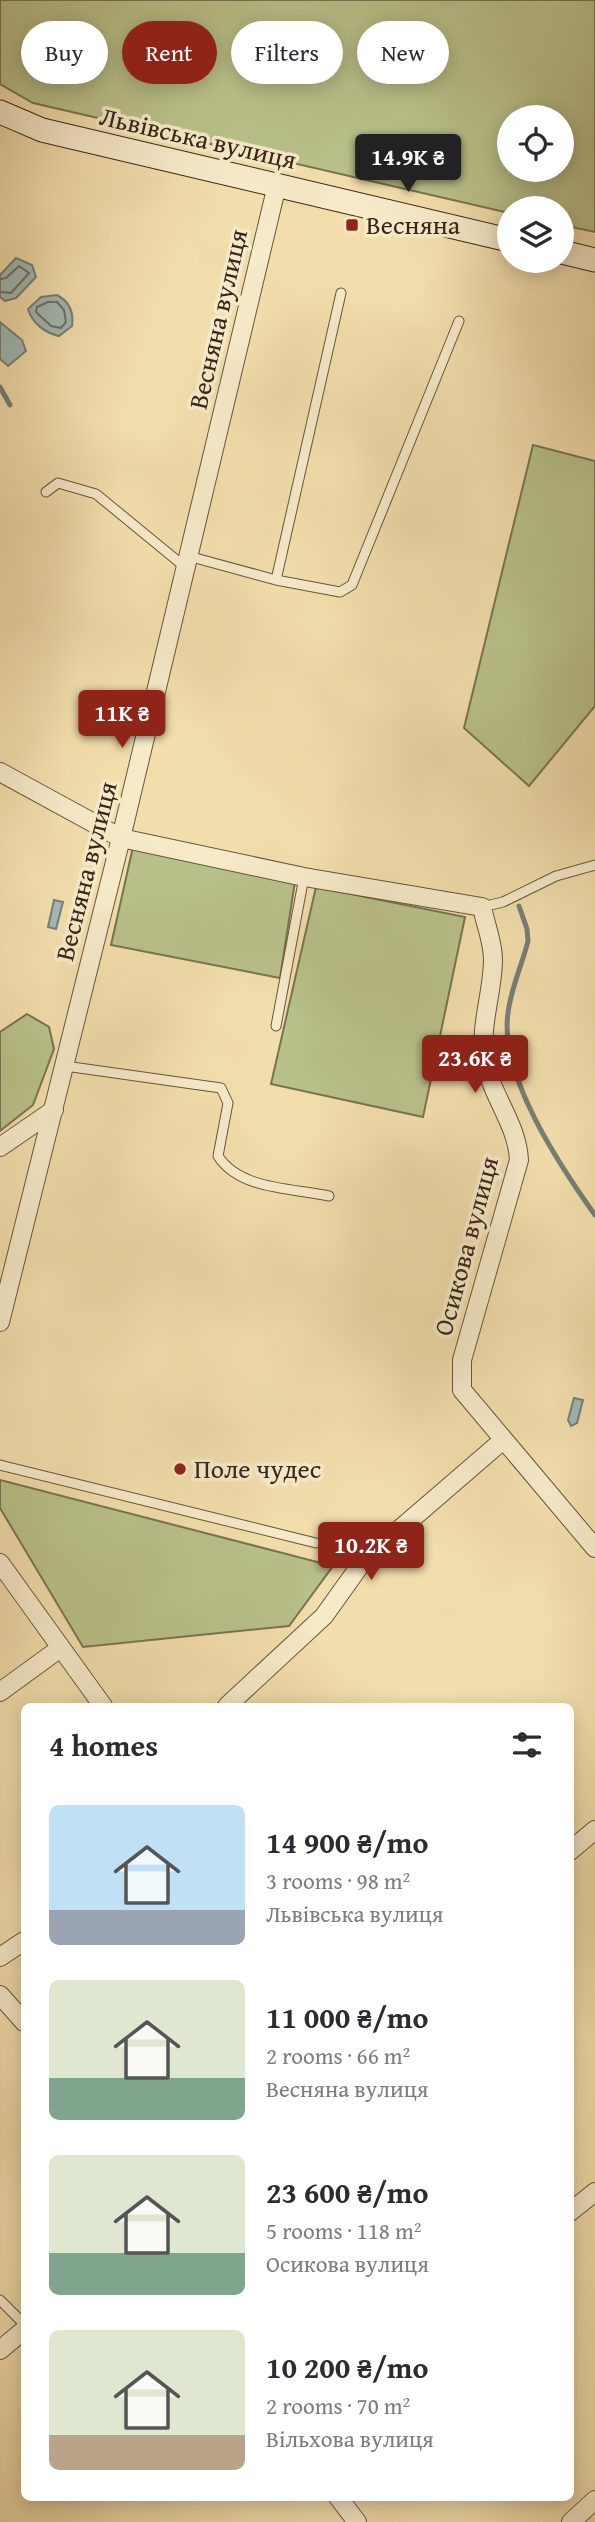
<!DOCTYPE html>
<html lang="en">
<head>
<meta charset="utf-8">
<style>
	:root { --surface:#fff; --page:#f7f7f7; --text:#2b2b33; --muted:#7c7c81; --accent:#8f2418 }
	body { margin:0; font-family:"Gentium Book Plus",serif; background:var(--page); color:var(--text); height:100vh; display:flex; flex-direction:column; font-size:26px; white-space:nowrap }
	* { box-sizing:border-box; margin:0 }
	p { font-size:23px; color:var(--muted) }
	.icon { flex:none; width:38px; height:38px; fill:none; stroke:currentColor; stroke-width:2; stroke-linecap:round; stroke-linejoin:round }
	.map { position:relative; flex:1; overflow:hidden }
	.sheet { position:absolute; left:21px; top:1703px; width:553px; height:798px; display:flex; flex-direction:column; background:var(--surface); border-radius:10px; box-shadow:0 4px 18px #0003 }
	.sheet>* { flex:none }
	.hud { position:absolute; left:21px; top:21px; width:553px; height:63px; display:flex; gap:14px }
	.fabs { position:absolute; left:497px; top:105px; display:grid; gap:14px }
	.fabs a { display:grid; place-items:center; width:77px; height:77px; border-radius:50%; background:var(--surface); box-shadow:0 4px 18px #0003; font-size:35px }
	.price { position:absolute; translate:-50% -60px; padding:0 16px; border-radius:7px; background:var(--accent); color:#fff; font-size:23px; line-height:46px; filter:drop-shadow(0 2px 4px #0008) }
	.price::after { content:''; position:absolute; left:50%; top:42px; width:21px; height:16px; margin-left:-10px; background:inherit; clip-path:polygon(0 0,100% 0,50% 100%) }
	.price.active { background:#222; color:#fff }
	ul { padding:0; list-style:none }
	li { display:flex; align-items:center; gap:21px; height:175px; padding:0 28px }
	li span { display:grid; place-items:center; flex:none; width:196px; height:140px; border-radius:10px; color:#555 }
	li>.icon { margin-inline-start:auto }
	span .icon { width:84px; height:84px; fill:#fffc; stroke-width:1 }
	li b { font-size:30px }
	h2 { display:flex; justify-content:space-between; align-items:center; height:84px; padding:0 28px; font-size:30px }
	.chip { padding:0 24px; border-radius:32px; background:var(--surface); box-shadow:0 4px 18px #0003; font-size:24px; line-height:63px }
	.chip.active { background:var(--accent); color:#fff }
	.map>svg:first-child { display:block }
</style>
</head>
<body>
<div class="map">
<svg width="595" height="2522" viewBox="0 0 595 2522">
	<rect width="100%" height="100%" fill="#f2deac"/>
	<filter id="stains"><feTurbulence type="fractalNoise" baseFrequency=".00286" numOctaves="4"/><feColorMatrix values="0 0 0 0 .2 0 0 0 0 .09 0 0 0 0 .02 0 0 0 .5 -.17"/></filter>
	<radialGradient id="worn" r=".72"><stop offset=".6" stop-color="#630" stop-opacity="0"/><stop offset="1" stop-color="#630" stop-opacity=".3"/></radialGradient>
	<path fill="#b9c18a" stroke="#787452" stroke-width="2" fill-rule="evenodd" d="M0,0H595V232L562,225V208H509V213L33,103L0,84ZM562,117V170H509V117Z
		M533,445L595,461V706L529,786L464,728Z
		M133,847L296,875L280,978L111,945Z
		M316,887L465,917L423,1117L271,1084Z
		M27,1014L49,1027L54,1049L33,1105L0,1131V1032Z
		M0,1480L333,1566L289,1626L83,1647L0,1508Z"/>
	<path fill="#a0b9b5" stroke="#767f77" stroke-width="2" d="M16,258L32,265L36,277L16,298L5,301L0,297V275Z
		M57,295C70,302 74,312 72,326L59,336C45,333 32,323 28,309L41,297Z
		M0,322L22,340L26,351L8,366L0,359Z
		M54,900L63,902L56,929L48,927Z
		M574,1398L583,1400L577,1423L571,1426L568,1420Z"/>
	<g fill="none" stroke-linecap="round" stroke-linejoin="round">
		<path stroke="#6c7067" stroke-width="2" d="M0,279L6,278L19,266L29,273L11,293L0,292
			M48,302H57L64,310L66,322L61,328L51,326L36,312L37,307Z"/>
		<path stroke="#767f77" stroke-width="5" d="M0,387L10,405
			M519,906L527,929L528,941C522,965 511,988 508,1013C499,1075 560,1166 595,1215"/>
		<defs>
			<path id="lane" d="M341,293L276,580L340,592L352,585L459,321
				M46,492L58,483L96,494L185,567
				M188,556L276,580
				M482,907L503,902L556,876L595,865
				M276,1026L304,877
				M65,1066L221,1088L228,1103L218,1156C240,1190 292,1188 329,1196
				M0,1465L316,1543
				M0,2300L24,2324"/>
			<path id="street" d="M0,772L121,838L304,877L482,907C485,923 493,942 493,959C493,993 479,1026 485,1060C491,1096 517,1123 519,1160L462,1360V1390L595,1548
				M0,1147L54,1110
				M0,1322L121,838L277,185
				M0,1563L103,1706
				M0,1692L59,1649
				M227,1706L324,1616L364,1560L502,1441
				M570,1851L595,1830
				M0,1957L24,1941
				M0,1995L24,2022
				M570,2212L595,2192
				M0,2350L24,2330
				M338,2497L357,2522
				M571,2522L595,2500"/>
			<path id="secondary" d="M0,112L42,130L509,240
				M562,252L595,260"/>
		</defs>
		<use href="#lane" stroke="#66553e" stroke-width="11"/>
		<use href="#street" stroke="#66553e" stroke-width="20"/>
		<use href="#secondary" stroke="#372719" stroke-width="25"/>
		<use href="#lane" stroke="#f7eac9" stroke-width="9"/>
		<use href="#street" stroke="#f7eac9" stroke-width="18"/>
		<use href="#secondary" stroke="#f7eac9" stroke-width="23"/>
	</g>
	<g fill="#8f2418" stroke="#f7eac9" stroke-width="2.5">
		<rect x="345" y="218" width="14" height="14" rx="3.5"/>
		<circle cx="180" cy="1469" r="7"/>
	</g>
	<g text-anchor="middle" stroke-width="7" stroke-linejoin="round" paint-order="stroke">
		<g font-size="26" fill="#372719" stroke="#f7eac9">
			<text transform="translate(198 138) rotate(13)" y="9">Львівська вулиця</text>
			<text transform="translate(218 319) rotate(-77)" y="9">Весняна вулиця</text>
			<text transform="translate(86 871) rotate(-76)" y="9">Весняна вулиця</text>
			<text transform="translate(466 1246) rotate(-75)" y="9">Осикова вулиця</text>
		</g>
		<g font-size="26" fill="#372719" stroke="#f7eac9" text-anchor="start">
			<text x="366" y="234">Весняна</text>
			<text x="194" y="1478">Поле чудес</text>
		</g>
	</g>
	<rect width="100%" height="100%" filter="url(#stains)"/>
	<rect width="100%" height="100%" fill="url(#worn)"/>
</svg>
<div class="fabs">
<a><svg class="icon" aria-label="locate" viewBox="0 0 24 24"><circle cx="12" cy="12" r="6"/><path d="M12 2v4M12 18v4M2 12h4M18 12h4"/></svg></a>
<a><svg class="icon" aria-label="layers" viewBox="0 0 24 24"><path d="M12 4l9 5-9 5-9-5zM3 14l9 5 9-5"/></svg></a>
</div>
<b class="price active" style="left:408px;top:194px">14.9K ₴</b>
<b class="price" style="left:122px;top:750px">11K ₴</b>
<b class="price" style="left:475px;top:1095px">23.6K ₴</b>
<b class="price" style="left:371px;top:1582px">10.2K ₴</b>
<div class="hud">
<a class="chip">Buy</a>
<a class="chip active">Rent</a>
<a class="chip">Filters</a>
<a class="chip">New</a>
</div>
<section class="sheet">
<h2>4 homes<svg class="icon" aria-label="filters" viewBox="0 0 24 24"><path d="M4 7h16M4 17h16"/><circle cx="9" cy="7" r="2"/><circle cx="15" cy="17" r="2"/></svg></h2>
<ul>
<li><span style="background:linear-gradient(#bfe0f5 75%,#9aa5b1 0)"><svg class="icon" aria-label="home" viewBox="0 0 24 24"><path d="M3 11l9-7 9 7M6 9v11h12V9"/></svg></span><div><b>14 900 ₴/mo</b><p>3 rooms · 98 m²</p><p>Львівська вулиця</p></div></li>
<li><span style="background:linear-gradient(#dfe7d0 70%,#7fa58c 0)"><svg class="icon" aria-label="home" viewBox="0 0 24 24"><path d="M3 11l9-7 9 7M6 9v11h12V9"/></svg></span><div><b>11 000 ₴/mo</b><p>2 rooms · 66 m²</p><p>Весняна вулиця</p></div></li>
<li><span style="background:linear-gradient(#dfe7d0 70%,#7fa58c 0)"><svg class="icon" aria-label="home" viewBox="0 0 24 24"><path d="M3 11l9-7 9 7M6 9v11h12V9"/></svg></span><div><b>23 600 ₴/mo</b><p>5 rooms · 118 m²</p><p>Осикова вулиця</p></div></li>
<li><span style="background:linear-gradient(#dfe7d0 75%,#b9a48a 0)"><svg class="icon" aria-label="home" viewBox="0 0 24 24"><path d="M3 11l9-7 9 7M6 9v11h12V9"/></svg></span><div><b>10 200 ₴/mo</b><p>2 rooms · 70 m²</p><p>Вільхова вулиця</p></div></li>
</ul>
</section>
</div>
</body>
</html>
